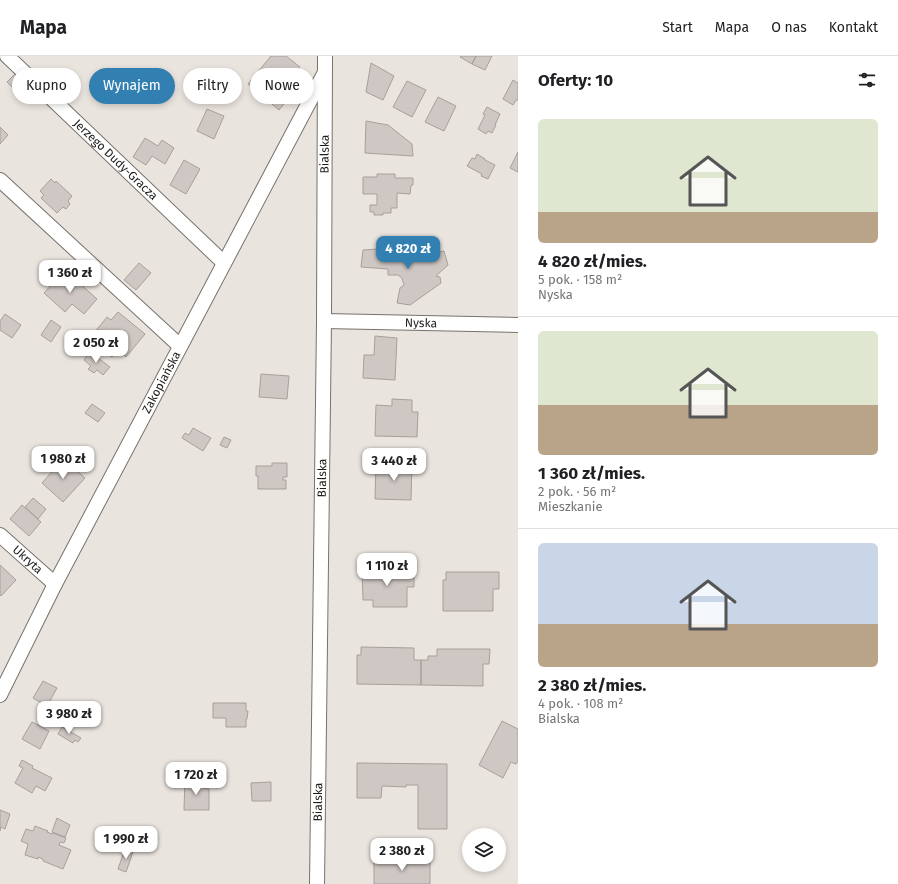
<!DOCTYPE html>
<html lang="pl">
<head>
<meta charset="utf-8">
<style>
	:root { --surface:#fff; --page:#f6f6f6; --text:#202124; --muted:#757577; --line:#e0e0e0; --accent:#327fb1 }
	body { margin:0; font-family:"Fira Sans",sans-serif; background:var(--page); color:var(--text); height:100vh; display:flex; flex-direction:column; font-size:15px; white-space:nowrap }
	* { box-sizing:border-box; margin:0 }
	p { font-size:13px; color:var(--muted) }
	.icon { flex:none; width:22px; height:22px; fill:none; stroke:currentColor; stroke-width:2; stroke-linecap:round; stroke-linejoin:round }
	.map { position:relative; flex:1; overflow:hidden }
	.panel { display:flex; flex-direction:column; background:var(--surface); width:380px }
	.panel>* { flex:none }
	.banner { position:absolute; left:12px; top:12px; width:380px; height:36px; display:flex; gap:8px }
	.fabs { position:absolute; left:462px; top:772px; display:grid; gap:8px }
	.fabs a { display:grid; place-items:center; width:44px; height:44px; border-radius:50%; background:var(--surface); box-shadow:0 2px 6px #0003; font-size:20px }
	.price { position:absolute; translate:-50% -34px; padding:0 9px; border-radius:8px; background:#fff; color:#222; font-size:13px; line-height:26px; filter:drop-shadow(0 1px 2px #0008) }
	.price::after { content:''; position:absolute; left:50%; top:24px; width:12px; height:9px; margin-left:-6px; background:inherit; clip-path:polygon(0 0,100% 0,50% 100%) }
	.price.active { background:var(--accent); color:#fff }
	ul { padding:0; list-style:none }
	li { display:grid; align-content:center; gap:8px; height:212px; padding:0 20px }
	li+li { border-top:1px solid var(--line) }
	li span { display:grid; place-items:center; height:124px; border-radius:6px; color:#555 }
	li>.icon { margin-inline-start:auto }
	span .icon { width:72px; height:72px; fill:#fffc; stroke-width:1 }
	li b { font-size:17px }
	h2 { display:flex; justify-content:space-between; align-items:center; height:48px; padding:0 20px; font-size:17px }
	.chip { padding:0 14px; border-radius:18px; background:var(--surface); box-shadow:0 2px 6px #0003; font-size:14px; line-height:36px }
	.chip.active { background:var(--accent); color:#fff }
	header { display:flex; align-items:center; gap:24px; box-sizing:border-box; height:56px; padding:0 20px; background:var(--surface); border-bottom:1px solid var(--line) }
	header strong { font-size:19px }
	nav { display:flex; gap:22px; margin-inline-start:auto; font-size:14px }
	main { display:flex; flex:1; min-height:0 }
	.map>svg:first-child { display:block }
</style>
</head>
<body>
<header>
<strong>Mapa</strong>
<nav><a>Start</a><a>Mapa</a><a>O nas</a><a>Kontakt</a></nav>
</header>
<main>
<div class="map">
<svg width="518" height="828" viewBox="0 0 518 828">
	<rect width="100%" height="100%" fill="#eae4de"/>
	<path fill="#cfc7c3" stroke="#a69f9b" d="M271,0H286L300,11L296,16L301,20L288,36L291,39L279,54L267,44L264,47L259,43L262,40L248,28Z
		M461,0H476L472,8L460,1Z
		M476,0H492L485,14L472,8Z
		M371,7L394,20L383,44L366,36Z
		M16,17L28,29L19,38L7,26Z
		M513,24L518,27V44H516L513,49L503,43Z
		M407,25L426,34L412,61L393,51Z
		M438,41L456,50L444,75L425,66Z
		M487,51L500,58L495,69H496L492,77L488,75L486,78L478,73L485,59L483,58Z
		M207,53L224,60L214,83L197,75Z
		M366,65L388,69L412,88L413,100L365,97Z
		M0,71L8,79L0,88Z
		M145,82L158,90L162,84L174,92L165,108L152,100L146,109L133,101Z
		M518,96V116L510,112Z
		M477,98L485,103V104L495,109L488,123L481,120L482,118L467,110L472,102L475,103Z
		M184,104L200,113L186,138L170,129Z
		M377,118H395V122H413V129H411L410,138L397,137V152H391V157H383V159H374V156H370V149H377V138H363V121H377Z
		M51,123L55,127L56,125L72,140L68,145L70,148L66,153L63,151L57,157L41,142L44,139L40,135Z
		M392,192L425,199L444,195L448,209L436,220L440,221L441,227L410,249L397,247L400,232L404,229L402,222L398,219H388V213L361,211L363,194Z
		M139,207L151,217L136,234L124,224Z
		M65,214L97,243L84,258L72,248L65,256L44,237Z
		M118,256L145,278L126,301L118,294L112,301L90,282L107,261L111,264Z
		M5,258L21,269L12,282L0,274V265Z
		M51,264L61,271L51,286L41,279Z
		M375,280L397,282L395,324L363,322L364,299H374Z
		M90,296L110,311L103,319L97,314L94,317L88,313L91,310L84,304Z
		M261,318L289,320L287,343L259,341Z
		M392,343L412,344V356H418L417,381L375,380L376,349L392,350Z
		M92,348L105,357L98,366L85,357Z
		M193,372L211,382L203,395L182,382L185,377L189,379Z
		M224,381L231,384L227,392L220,389Z
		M63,403L85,422L63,446L42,427Z
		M272,407H287V421H283V424H286V433H258V420H256V410H272Z
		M376,407L412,408L411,444L375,443Z
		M33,442L46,453L38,463L25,451Z
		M22,449L41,466L29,480L10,463Z
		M0,509L16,524L1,540L0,539Z
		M362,514H414V531H407V551H373V544H363Z
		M446,516H499V533H493V555H443V524H446Z
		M361,591L414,592V604H421V629L357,628V599H361Z
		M437,593H490L489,608H483V630L421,629V604H428V600H437Z
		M43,625L57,632L47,650L33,642Z
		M213,647H246V655H248L247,663H246V671H226V662H213Z
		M502,665L518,673V705L516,708L511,706L503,722L479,709Z
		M32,666L49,675L40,693L22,683Z
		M62,671L81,682L78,686L75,684L73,687L58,678Z
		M22,704L33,710L32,712L52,722L45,735L36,730L32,737L15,727L23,712L19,710Z
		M357,707L447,708V773H418V729H406V731L382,730L381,742H357Z
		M185,723L203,724V732L209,733V754H184Z
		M271,726V745H252L251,727Z
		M0,754L10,758L5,773L1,771L0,775Z
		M57,762L70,769L65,781L52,776Z
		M35,770L48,775L47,776L52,778L53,777L66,782L64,787L60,786L59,789L71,794L63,813L43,805V803L38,801V803L25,799L28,788L21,785L26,773L33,775Z
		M125,793L133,796L126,816L118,813Z
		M374,804L430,805V828H374Z"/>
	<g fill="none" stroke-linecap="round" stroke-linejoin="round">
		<defs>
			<g id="minor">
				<path id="s1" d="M7,0L224,207"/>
				<path d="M0,124L180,290"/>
				<path id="s2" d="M324,265L518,269"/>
				<path id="s3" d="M0,479L55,528"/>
				<path id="s4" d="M0,639L55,528L324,18"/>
				<path id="s5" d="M317,828L324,265L325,0"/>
			</g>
		</defs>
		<use href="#minor" stroke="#77726c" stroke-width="16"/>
		<use href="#minor" stroke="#fff" stroke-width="14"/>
	</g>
	<g text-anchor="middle" stroke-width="3.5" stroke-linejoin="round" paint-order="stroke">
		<g font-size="12" fill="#1e1c1a" stroke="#fff">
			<text dy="4" stroke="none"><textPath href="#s5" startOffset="730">Bialska</textPath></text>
			<text dy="4" stroke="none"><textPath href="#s1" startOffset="150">Jerzego Dudy-Gracza</textPath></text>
			<text dy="4" stroke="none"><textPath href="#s2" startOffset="97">Nyska</textPath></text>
			<text dy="4" stroke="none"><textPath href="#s4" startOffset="352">Zakopiańska</textPath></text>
			<text dy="4" stroke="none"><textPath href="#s5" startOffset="406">Bialska</textPath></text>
			<text dy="4" stroke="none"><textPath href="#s3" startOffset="37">Ukryta</textPath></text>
			<text dy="4" stroke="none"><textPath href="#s5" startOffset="82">Bialska</textPath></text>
		</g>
	</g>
</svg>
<div class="fabs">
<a><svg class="icon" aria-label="layers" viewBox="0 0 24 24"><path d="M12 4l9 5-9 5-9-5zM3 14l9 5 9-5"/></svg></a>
</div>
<b class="price active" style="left:408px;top:214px">4 820 zł</b>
<b class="price" style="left:70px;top:238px">1 360 zł</b>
<b class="price" style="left:96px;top:308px">2 050 zł</b>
<b class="price" style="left:63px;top:424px">1 980 zł</b>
<b class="price" style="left:394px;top:426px">3 440 zł</b>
<b class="price" style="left:387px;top:531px">1 110 zł</b>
<b class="price" style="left:69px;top:679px">3 980 zł</b>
<b class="price" style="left:196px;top:740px">1 720 zł</b>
<b class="price" style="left:126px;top:804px">1 990 zł</b>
<b class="price" style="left:402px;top:816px">2 380 zł</b>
<div class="banner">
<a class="chip">Kupno</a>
<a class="chip active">Wynajem</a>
<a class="chip">Filtry</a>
<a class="chip">Nowe</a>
</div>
</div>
<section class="panel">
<h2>Oferty: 10<svg class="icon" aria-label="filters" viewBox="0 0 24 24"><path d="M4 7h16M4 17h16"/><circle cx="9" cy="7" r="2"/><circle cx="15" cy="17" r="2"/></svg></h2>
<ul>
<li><span style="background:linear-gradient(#dfe7d0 75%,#b9a48a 0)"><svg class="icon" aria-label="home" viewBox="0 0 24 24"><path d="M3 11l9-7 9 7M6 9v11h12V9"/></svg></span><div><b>4 820 zł/mies.</b><p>5 pok. · 158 m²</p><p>Nyska</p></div></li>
<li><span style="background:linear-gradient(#dfe7d0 60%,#b9a48a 0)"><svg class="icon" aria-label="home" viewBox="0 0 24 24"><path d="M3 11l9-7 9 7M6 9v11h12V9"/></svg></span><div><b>1 360 zł/mies.</b><p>2 pok. · 56 m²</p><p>Mieszkanie</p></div></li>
<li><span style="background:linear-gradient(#c9d6e8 65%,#b9a48a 0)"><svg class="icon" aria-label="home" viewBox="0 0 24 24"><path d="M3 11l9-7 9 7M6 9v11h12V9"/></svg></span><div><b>2 380 zł/mies.</b><p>4 pok. · 108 m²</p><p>Bialska</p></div></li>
</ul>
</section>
</main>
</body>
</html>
